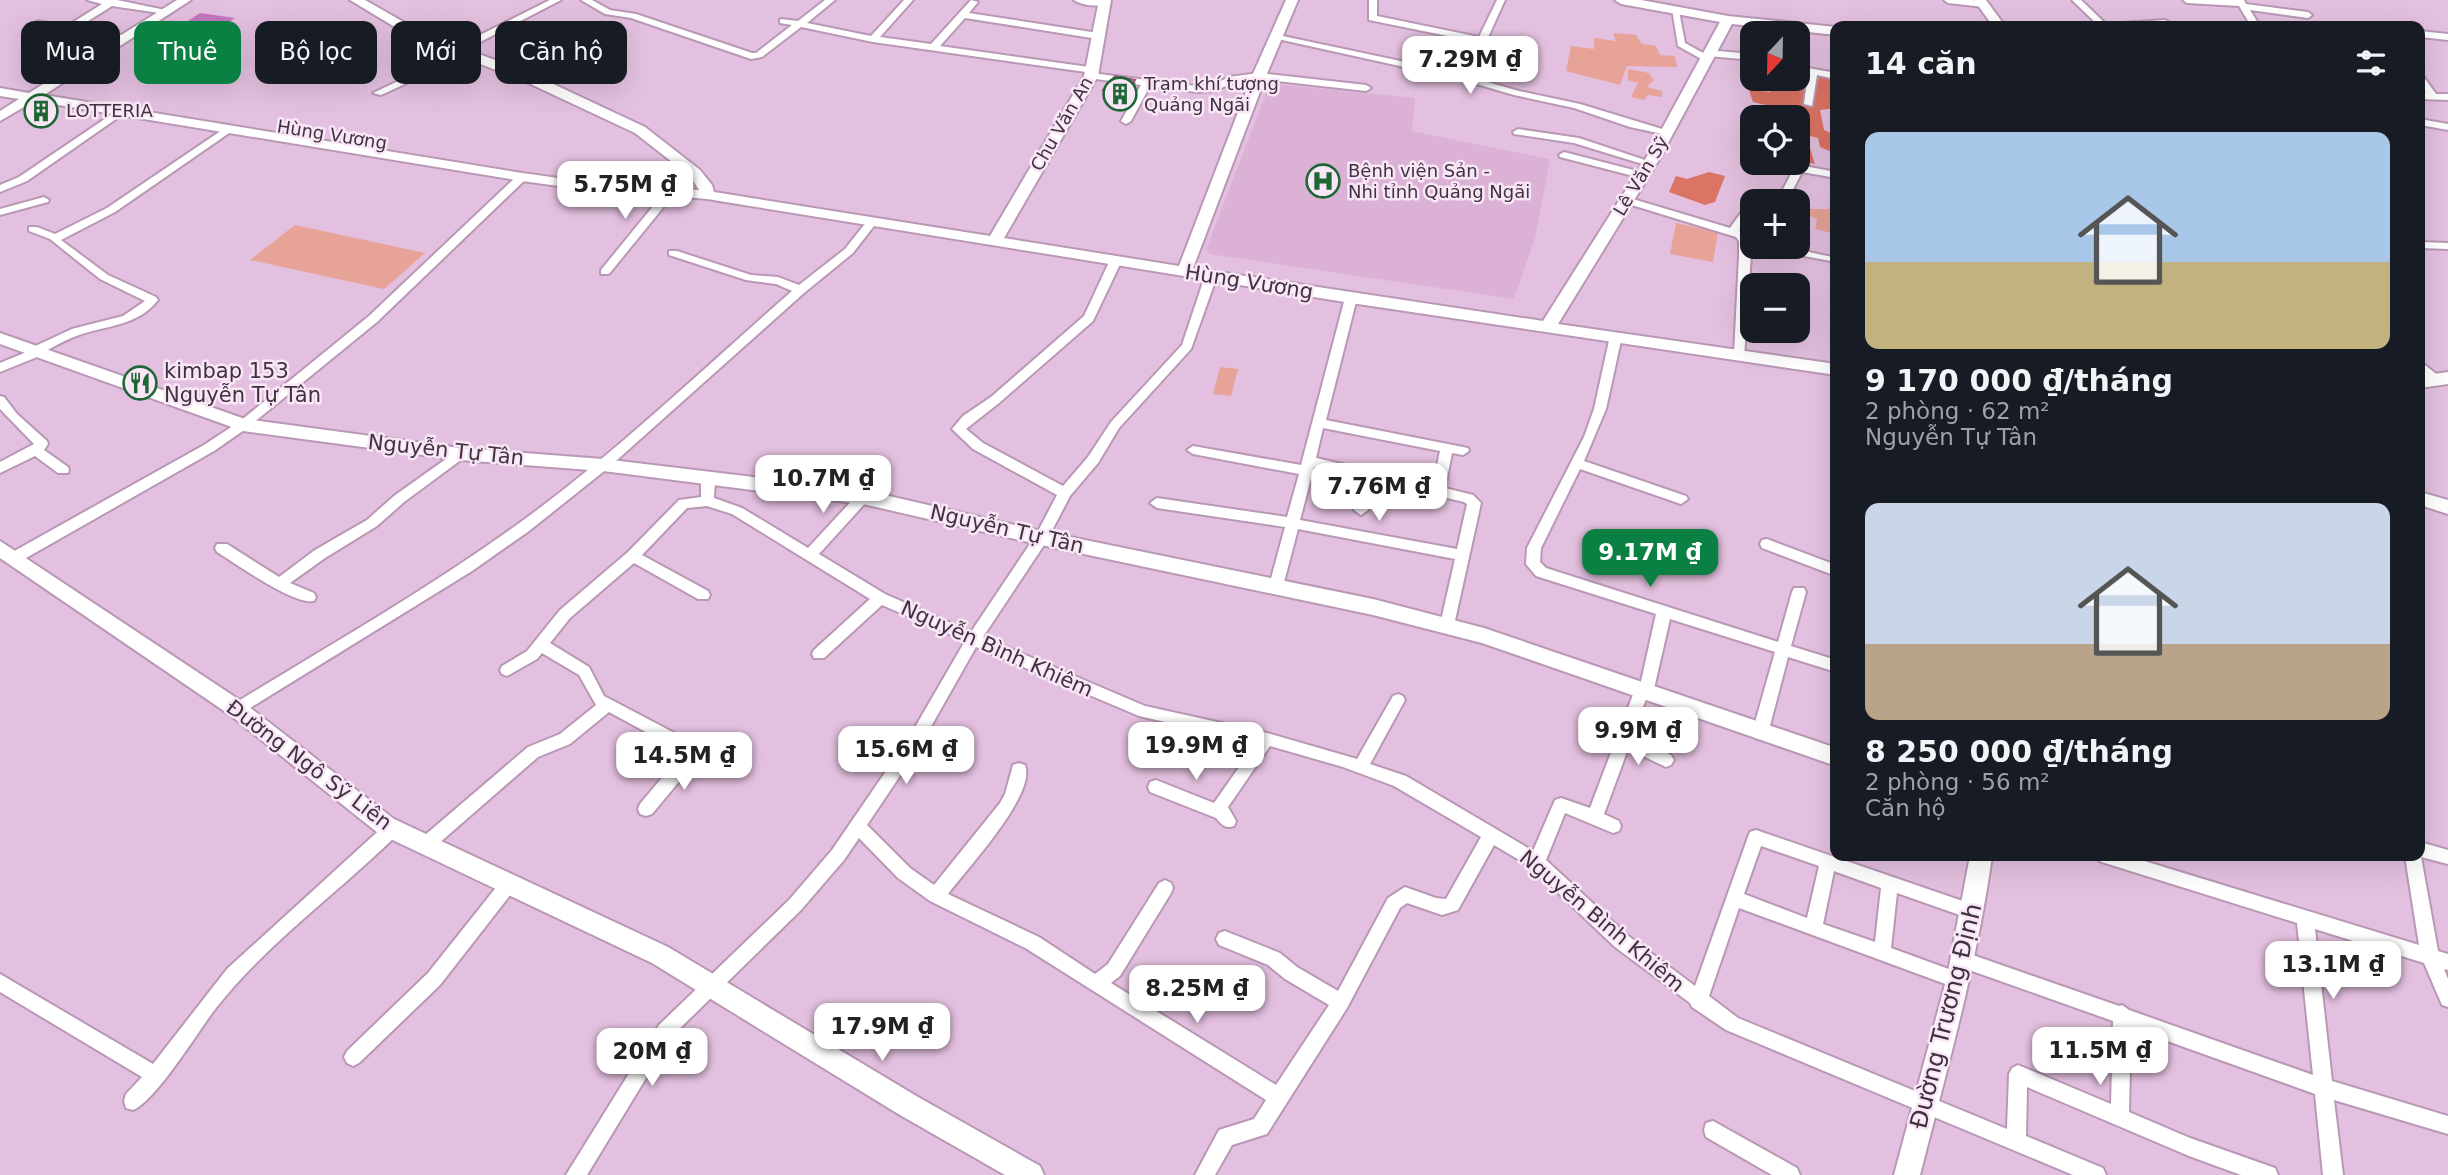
<!DOCTYPE html>
<html lang="vi">
<head>
<meta charset="utf-8">
<style>
	:root { --surface:#171b24; --page:#20242c; --text:#f1f3f6; --muted:#9ea1a6; --accent:#0b8043 }
	body { margin:0; font-family:"DejaVu Sans",sans-serif; background:var(--page); color:var(--text); height:100vh; display:flex; flex-direction:column; font-size:26px; white-space:nowrap }
	* { box-sizing:border-box; margin:0 }
	p { font-size:23px; color:var(--muted) }
	.icon { flex:none; width:38px; height:38px; fill:none; stroke:currentColor; stroke-width:2; stroke-linecap:round; stroke-linejoin:round }
	.map { position:relative; flex:1; overflow:hidden }
	.panel { position:absolute; left:1830px; top:21px; width:595px; height:840px; display:flex; flex-direction:column; background:var(--surface); border-radius:14px; box-shadow:0 7px 28px #0002 }
	.panel>* { flex:none }
	.hud { position:absolute; left:21px; top:21px; width:665px; height:63px; display:flex; gap:14px }
	.needle { width:46px; rotate:202deg }
	.controls { position:absolute; left:1740px; top:21px; display:grid; gap:14px }
	.controls a { display:grid; place-items:center; width:70px; height:70px; border-radius:14px; background:var(--surface); box-shadow:0 7px 28px #0002; font-size:35px }
	.price { position:absolute; translate:-50% -60px; padding:0 16px; border-radius:14px; background:#fff; color:#222; font-size:23px; line-height:46px; filter:drop-shadow(0 2px 4px #0008) }
	.price::after { content:''; position:absolute; left:50%; top:42px; width:21px; height:16px; margin-left:-10px; background:inherit; clip-path:polygon(0 0,100% 0,50% 100%) }
	.price.selected { background:var(--accent); color:#fff }
	ul { padding:0; list-style:none }
	li { display:grid; align-content:center; gap:14px; height:371px; padding:0 35px }
	li span { display:grid; place-items:center; height:217px; border-radius:14px; color:#555 }
	li>.icon { margin-inline-start:auto }
	span .icon { width:126px; height:126px; fill:#fffc; stroke-width:1 }
	li b { font-size:30px }
	h2 { display:flex; justify-content:space-between; align-items:center; height:84px; padding:0 35px; font-size:30px }
	.pill { padding:0 24px; border-radius:14px; background:var(--surface); box-shadow:0 7px 28px #0002; font-size:24px; line-height:63px }
	.pill.selected { background:var(--accent); color:#fff }
	.map>svg:first-child { display:block }
</style>
</head>
<body>
<div class="map">
<svg width="2448" height="1175" viewBox="0 0 2448 1175">
	<rect width="100%" height="100%" fill="#e3c0df"/>
	<path fill="#dbb2d6" d="M1274,84L1415,98L1412,131L1550,159L1535,238L1514,299L1210,254L1206,250L1268,88Z"/>
	<path fill="#e7a397" d="M1613,33L1636,35L1642,44L1656,46L1660,55L1675,56L1677,67L1627,66L1620,85L1566,71L1571,46L1594,49V38L1616,41Z
		M1628,69L1649,73L1654,80L1647,87L1662,91V97L1647,95L1645,100L1631,97L1638,83L1628,80Z
		M1832,196L1836,197V234L1815,229L1817,219L1808,215L1807,209H1829Z
		M1676,223L1718,232L1713,262L1670,254Z
		M295,225L425,253L384,289L250,260Z
		M1220,367L1238,369L1231,396L1213,394Z"/>
	<path fill="#db7464" d="M1819,73L1836,76V108L1820,110L1824,130L1836,135V154L1820,147L1818,138L1806,135L1815,164L1800,161L1797,148V117H1791V111L1753,102L1749,90L1770,92L1773,82L1785,90L1795,86L1806,89L1810,78L1819,79Z
		M1709,172L1725,176L1715,202L1705,205L1669,192L1676,176L1687,179Z"/>
	<path fill="#c478be" d="M200,13L235,18L173,62L133,57Z"/>
	<g fill="none" stroke-linecap="round" stroke-linejoin="round">
		<defs>
			<path id="street" d="M87,0H117L170,11L166,14L112,6L77,28L127,36V40L124,41L38,27L33,24L38,21L67,26L102,4Z
				M550,0H561L465,50L464,53L453,62L381,95L373,93L447,58L454,52V48Z
				M581,0H592L610,10L636,14L752,53H756L792,25L780,23V19L798,21L825,0H835L807,23L871,36L904,0H913L880,37L931,44L971,0L978,2L969,13L1098,33L1103,36L1098,39L965,18L940,46L1096,68V72L1093,73L873,42L801,27L762,57L751,59L631,18L605,14Z
				M1074,0H1100L1107,3C1100,8 1081,5 1074,0Z
				M1369,0H1377V16L1479,37L1497,0H1505L1470,77L1519,91L1580,104L1672,132L1667,135L1630,127L1574,108L1514,95L1463,80L1273,38L1278,35L1462,74L1477,42L1369,20Z
				M1944,0H1972L1988,4L1984,7L1948,3Z
				M2072,0H2081L2108,26H2099Z
				M2183,0H2244L2246,4L2308,12L2312,15L2308,18L2250,10L2260,26H2251L2239,6L2187,3Z
				M1672,9L1679,11L1685,43L1703,53L1707,50L1752,54V60L1708,56L1710,58L1705,61L1678,46Z
				M2165,20L2170,23L2168,25L2117,26L2122,23Z
				M2420,31L2448,34V40L2420,37Z
				M1797,66L1836,73V79L1817,75L1812,106L1804,104L1808,74L1797,72Z
				M1091,73L1196,86L1213,85L1229,77L1259,73L1366,85L1371,88L1366,91L1259,79L1234,82L1215,91L1196,92L1150,86L1131,121L1126,124L1121,121L1141,85L1088,78V74Z
				M2420,75L2423,76L2436,94H2448V100L2420,99V93H2426L2420,85Z
				M118,110L126,112L27,181L0,192V185L19,177Z
				M2420,119L2448,124V130L2420,125Z
				M228,126L233,129L232,131L115,212L61,240L108,275L156,297L158,300C138,326 108,325 79,335C67,339 55,346 44,352L42,355L0,372V363L29,351L31,348L72,329L123,316L145,301L100,279L50,239L29,231V227H37L55,234L107,208Z
				M1518,129L1579,138L1654,163L1649,166L1574,143L1514,134L1513,132Z
				M1564,152L1645,173L1646,175L1641,178L1560,157L1559,155Z
				M1799,165L1836,172V178L1802,172L1787,201H1777L1794,168Z
				M522,174L527,177L526,179L377,322L247,428L214,451L19,562H9L7,558L9,554L204,445L239,422L369,316L518,175Z
				M671,188L676,191L675,193L609,274H601V270L667,189Z
				M44,197L49,200L48,202L0,215V209Z
				M1626,197L1730,228L1748,203L1752,202V213L1739,231C1750,235 1750,245 1751,256L1744,357L1740,358L1734,354L1739,256V241L1736,237L1622,202L1621,200Z
				M872,219L877,222L853,253L804,293L608,468L529,531L472,571L242,713L237,715L232,713L229,709L232,705C328,646 427,590 518,524C615,454 702,370 792,291L776,284L746,280L669,255V251H677L751,275L778,277L799,285L845,249L868,220Z
				M2420,242L2448,243V249L2420,248Z
				M1766,247H1786L1832,257L1836,258V262L1772,250Z
				M1116,257L1122,260L1093,321L999,403L966,429L983,443L1063,486L1088,457L1111,422L1182,345L1205,276L1211,273L1217,276L1191,349L1119,428L1098,463L1070,496L1046,542L983,637L1145,706L1267,733L1357,759L1393,696L1398,694L1403,696L1405,700L1370,764L1406,776L1533,851L1555,800L1561,798L1590,808L1634,692L1636,688L1640,686L1656,614L1536,576L1526,564L1527,548L1584,437L1594,409L1610,336L1612,333H1620L1622,336L1606,409L1584,461L1686,496L1688,499L1681,504L1580,469L1541,548L1540,562L1546,568L1778,642L1792,592L1794,588H1804L1806,592L1791,646L1836,660V672L1788,657L1768,733L1765,738L1760,739L1755,738L1752,733L1775,652L1670,619L1653,693L1651,697L1646,699L1632,737L1671,755L1674,760L1671,765L1666,767L1628,749L1604,814L1619,821L1621,826L1619,831L1613,833L1565,813L1546,860L1627,935L1695,986L1748,837L1750,832L1756,830L1980,907L1982,912L1980,917L1974,920L1897,893L1891,948L1965,975L1968,981L1965,987L1959,989L1739,908L1709,996L1738,1018L2007,1129L2009,1074L2012,1068L2018,1065L2111,1104L2113,1021L1958,966L1955,960L1958,954L1964,952L2119,1006L2122,1005L2129,1010L2313,1075L2297,923L2105,863L2099,861L2097,856H2128L2419,945L2405,856H2420V842L2448,850V864L2421,857L2438,951L2448,954V970L2444,969L2448,979V1007L2442,1005L2424,963L2315,929L2332,1081L2448,1116V1134L2334,1100L2343,1175H2323L2315,1094L2131,1028L2129,1112L2190,1138L2275,1168L2278,1175H2241L2189,1156L2027,1087L2026,1136L2103,1168L2106,1175H2073L1726,1030L1692,1007L1690,1003L1615,947L1531,867L1494,845L1458,910L1442,915L1407,903L1400,908L1347,1008L1267,1134L1232,1145L1215,1175H1195L1219,1130L1254,1119L1266,1100L1027,949L930,901L898,878L859,838L844,860L801,910L671,1037L587,1175H566L659,1025L789,900L832,850L910,736L965,641L882,605L824,658H814L812,654L814,650L870,599L732,514L707,506L687,508L642,555L708,591L710,595L708,599H698L634,563L570,618L550,643L589,667L604,696L703,748L706,753L703,758L677,784L652,814L646,816L640,814L638,809L640,804L665,774L686,754L609,712L570,744L538,757L430,851L424,853L418,851L416,846L418,841L528,747L560,734L596,705L579,675L542,653L537,659L507,676L502,674L500,670L502,666L527,651L560,610L628,552L679,500L701,497V478L708,473L715,478L714,498L742,508L808,548L858,494H868L870,497L868,500L819,554L885,594L971,632L1036,535L1057,495L973,449L952,429L963,416L991,397L1084,316L1110,260ZM976,647L1139,716L1256,743L1214,803L1156,780L1150,782L1148,787L1150,792L1216,818C1222,825 1225,829 1234,826L1236,821L1228,807L1270,746L1343,767L1394,786L1481,837L1446,899L1436,898L1405,887L1388,898L1338,991L1297,967L1280,953L1225,931L1219,933L1216,939L1219,945L1268,965L1285,979L1329,1005L1276,1085L1111,983L1120,976L1171,893L1173,888L1171,883L1165,880L1159,883L1108,964L1095,974L1039,937L948,894C966,870 1037,794 1025,765L1019,763L1013,765L1005,794L1000,803L934,885L910,868L867,825L920,746ZM1761,846L1819,866L1807,918L1744,894ZM1834,871L1881,888L1875,942L1823,924Z
				M1351,294L1357,298L1326,420L1468,448L1469,451L1463,455L1452,453L1445,488L1473,495L1481,503L1454,625L1452,629H1442L1440,625L1455,559L1298,529L1283,586L1281,590H1271L1269,586L1285,527L1157,508L1150,503L1157,498L1287,517L1299,474L1193,454L1187,450L1193,446L1301,465L1345,298ZM1323,428L1440,451L1433,485L1316,458ZM1314,467L1362,478L1354,510L1361,515L1368,510L1374,481L1464,502L1467,504L1457,549L1300,520Z
				M2420,361L2440,377L2442,380L2440,383H2432L2420,372Z
				M0,396L4,397L17,414L47,441L48,444L44,450L68,467L69,470L68,473H58L35,456L0,473V462L34,444L0,409Z
				M460,449L466,454L465,457L404,502L377,526L325,558L290,583L314,593L316,597L314,601C295,606 235,563 217,552L215,548L217,544H227L279,577L315,550L367,520L394,496Z
				M1767,539L1836,565V576L1762,548L1760,544L1762,540Z
				M392,822L398,824L400,829L398,834C338,893 268,942 216,1008C198,1031 156,1101 133,1110L126,1108L124,1101L126,1094L142,1077L0,992V974L153,1064L227,969L386,824Z
				M508,877L514,880L516,885L514,890L440,985L359,1063L353,1066L347,1063L344,1057L347,1051L428,973L502,880Z
				M1713,1121L1797,1168L1800,1175H1772L1706,1137L1704,1130L1706,1123Z"/>
			<path id="secondary" d="M177,0H191L44,95L522,173L646,190L663,187L699,190L690,176L635,133L522,80L413,38L350,0H365L421,32L532,74L645,127L700,170L712,185L714,192L990,236L1084,76L1099,0H1111L1098,76L1004,238L1179,266L1252,76L1286,0H1298L1266,76L1193,268L1543,321L1646,158L1720,22L1621,4L1615,0H1641L1728,16L1836,27V35L1732,24L1660,158L1558,324L1836,364V375L1351,303L707,199L663,195L646,198L522,181L34,101L0,121V111L19,99L0,96V88L29,93Z
				M1974,0H1986L2005,26H1993Z
				M0,333L245,419L460,448L603,459L863,490L1041,531L1373,599L1484,628L1836,748V766L1482,643L1373,615L1041,545L863,504L603,471L460,460L243,431L0,344Z
				M2448,372V384L2420,388V376Z
				M2420,492L2448,500V514L2420,505Z
				M0,541L244,703L394,819L668,947L918,1097L1040,1166L1044,1175H1005L900,1115L652,963L378,833L230,715L0,558Z
				M1970,856H1992C1977,964 1947,1069 1920,1175H1894L1947,977Z"/>
		</defs>
		<use href="#street" stroke="#b998b5" stroke-width="4"/>
		<use href="#secondary" stroke="#b998b5" stroke-width="4"/>
		<use href="#street" fill="#fff" fill-rule="evenodd"/>
		<use href="#secondary" fill="#fff" fill-rule="evenodd"/>
	</g>
	<path fill="#c26f98" d="M1136,89L1125,103L1104,99L1103,90Z"/>
	<path fill="#9e5a7c" d="M1135,80L1136,89L1125,103L1124,94Z"/>
	<path fill="#e281b1" stroke="#9e5a7c" stroke-width="2" d="M1115,76L1135,80L1124,94L1103,90Z"/>
	<defs>
		<symbol id="building-ring" viewBox="-11 -11 22 22"><circle r="9.5" fill="#f9e7f7" stroke="#1e6734" stroke-width="1.5"/><path d="M-4-6H4V6H1V3H-1V6H-4ZM-2.5-4.3h1.7v1.8h-1.7ZM.8-4.3h1.7v1.8H.8ZM-2.5-1h1.7V.8h-1.7ZM.8-1h1.7V.8H.8Z" fill="#1e6734"/></symbol>
		<symbol id="hospital-ring" viewBox="-11 -11 22 22"><circle r="9.5" fill="#f9e7f7" stroke="#1e6734" stroke-width="1.5"/><path d="M-5-5h3v3.5h4V-5h3V5h-3V1.5h-4V5h-3Z" fill="#1e6734"/></symbol>
		<symbol id="restaurant-ring" viewBox="-11 -11 22 22"><circle r="9.5" fill="#f9e7f7" stroke="#1e6734" stroke-width="1.5"/><path d="M-5-6h1v4h1v-4h1v4h1v-4h1v5L-1.5 .5V6h-2V.5L-5-1ZM5-6V6H3V1.5H1.5Q1.5-4 5-6Z" fill="#1e6734"/></symbol>
	</defs>
	<g fill-rule="evenodd">
		<use href="#building-ring" x="1101" y="75" width="38" height="38"/>
		<use href="#building-ring" x="22" y="92" width="38" height="38"/>
		<use href="#hospital-ring" x="1304" y="162" width="38" height="38"/>
		<use href="#restaurant-ring" x="121" y="364" width="38" height="38"/>
	</g>
	<g text-anchor="middle" stroke-width="5" stroke-linejoin="round" paint-order="stroke">
		<g font-size="18" fill="#40323f" stroke="#f9e7f7" text-anchor="start">
			<text x="1144" y="90">Trạm khí tượng<tspan x="1144" dy="21">Quảng Ngãi</tspan></text>
			<text x="66" y="117">LOTTERIA</text>
			<text x="1348" y="177">Bệnh viện Sản -<tspan x="1348" dy="21">Nhi tỉnh Quảng Ngãi</tspan></text>
		</g>
		<g font-size="18" fill="#40323f" stroke="#f9e7f7">
			<text transform="translate(1062 124) rotate(-60)" y="6">Chu Văn An</text>
			<text transform="translate(332 135) rotate(9)" y="6">Hùng Vương</text>
			<text transform="translate(1641 176) rotate(-59)" y="6">Lê Văn Sỹ</text>
		</g>
		<g font-size="21" fill="#40323f" stroke="#f9e7f7">
			<text transform="translate(1249 282) rotate(9)" y="7">Hùng Vương</text>
			<text transform="translate(446 450) rotate(6)" y="7">Nguyễn Tự Tân</text>
			<text transform="translate(1007 529) rotate(13)" y="7">Nguyễn Tự Tân</text>
			<text transform="translate(997 649) rotate(24)" y="7">Nguyễn Bình Khiêm</text>
			<text transform="translate(309 765) rotate(37)" y="7">Đường Ngô Sỹ Liên</text>
			<text transform="translate(1602 921) rotate(40)" y="7">Nguyễn Bình Khiêm</text>
		</g>
		<g font-size="21" fill="#40323f" stroke="#f9e7f7" text-anchor="start">
			<text x="164" y="378">kimbap 153<tspan x="164" dy="24">Nguyễn Tự Tân</tspan></text>
		</g>
		<g font-size="24" fill="#40323f" stroke="#f9e7f7">
			<text transform="translate(1946 1016) rotate(-76)" y="8">Đường Trương Định</text>
		</g>
	</g>
</svg>
<div class="controls">
<a><svg class="needle" viewBox="-14 -14 28 28"><path d="M0-13l5 13h-10z" fill="#e53935"/><path d="M0 13l5-13h-10z" fill="#9ea1a6"/></svg></a>
<a><svg class="icon" aria-label="locate" viewBox="0 0 24 24"><circle cx="12" cy="12" r="6"/><path d="M12 2v4M12 18v4M2 12h4M18 12h4"/></svg></a>
<a>+</a>
<a>−</a>
</div>
<b class="price" style="left:1470px;top:96px">7.29M ₫</b>
<b class="price" style="left:625px;top:221px">5.75M ₫</b>
<b class="price" style="left:823px;top:515px">10.7M ₫</b>
<b class="price" style="left:1379px;top:523px">7.76M ₫</b>
<b class="price selected" style="left:1650px;top:589px">9.17M ₫</b>
<b class="price" style="left:1638px;top:767px">9.9M ₫</b>
<b class="price" style="left:1196px;top:782px">19.9M ₫</b>
<b class="price" style="left:906px;top:786px">15.6M ₫</b>
<b class="price" style="left:684px;top:792px">14.5M ₫</b>
<b class="price" style="left:2333px;top:1001px">13.1M ₫</b>
<b class="price" style="left:1197px;top:1025px">8.25M ₫</b>
<b class="price" style="left:882px;top:1063px">17.9M ₫</b>
<b class="price" style="left:2100px;top:1087px">11.5M ₫</b>
<b class="price" style="left:652px;top:1088px">20M ₫</b>
<div class="hud">
<a class="pill">Mua</a>
<a class="pill selected">Thuê</a>
<a class="pill">Bộ lọc</a>
<a class="pill">Mới</a>
<a class="pill">Căn hộ</a>
</div>
<section class="panel">
<h2>14 căn<svg class="icon" aria-label="filters" viewBox="0 0 24 24"><path d="M4 7h16M4 17h16"/><circle cx="9" cy="7" r="2"/><circle cx="15" cy="17" r="2"/></svg></h2>
<ul>
<li><span style="background:linear-gradient(#a9c7e8 60%,#c2b280 0)"><svg class="icon" aria-label="home" viewBox="0 0 24 24"><path d="M3 11l9-7 9 7M6 9v11h12V9"/></svg></span><div><b>9 170 000 ₫/tháng</b><p>2 phòng · 62 m²</p><p>Nguyễn Tự Tân</p></div></li>
<li><span style="background:linear-gradient(#c9d6e8 65%,#b9a48a 0)"><svg class="icon" aria-label="home" viewBox="0 0 24 24"><path d="M3 11l9-7 9 7M6 9v11h12V9"/></svg></span><div><b>8 250 000 ₫/tháng</b><p>2 phòng · 56 m²</p><p>Căn hộ</p></div></li>
</ul>
</section>
</div>
</body>
</html>
